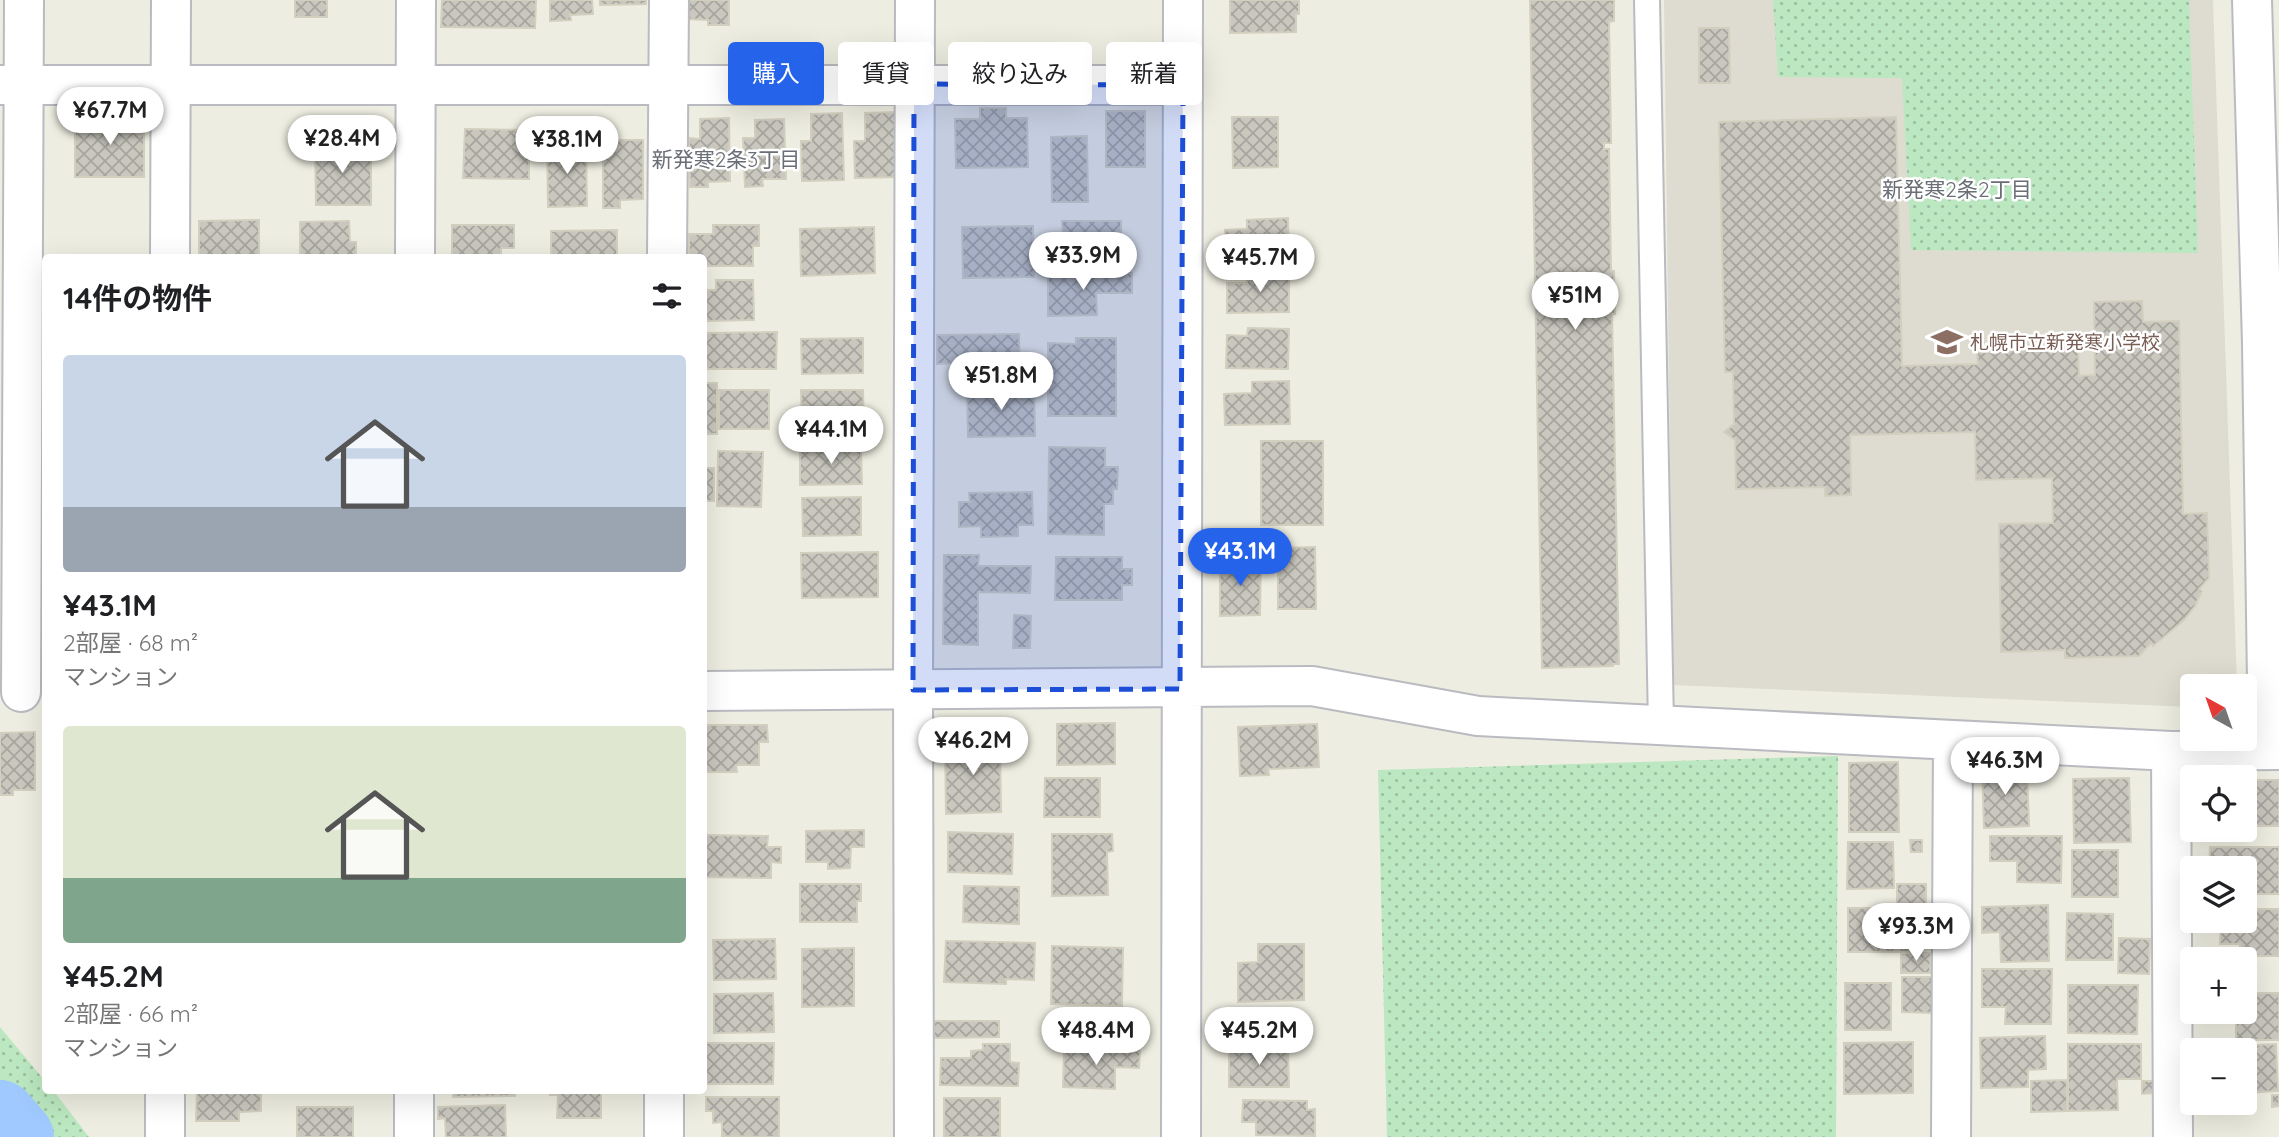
<!DOCTYPE html>
<html lang="ja">
<head>
<meta charset="utf-8">
<style>
	:root { --surface:#fff; --page:#f6f6f6; --text:#202124; --muted:#757577; --accent:#2563eb }
	body { margin:0; font-family:Quicksand,"Noto Sans JP",sans-serif; background:var(--page); color:var(--text); height:100vh; display:flex; flex-direction:column; font-size:26px; white-space:nowrap }
	* { box-sizing:border-box; margin:0 }
	p { font-size:23px; color:var(--muted) }
	.icon { flex:none; width:38px; height:38px; fill:none; stroke:currentColor; stroke-width:2; stroke-linecap:round; stroke-linejoin:round }
	.map { position:relative; flex:1; overflow:hidden }
	.side { position:absolute; left:42px; top:254px; width:665px; height:840px; display:flex; flex-direction:column; background:var(--surface); border-radius:7px; box-shadow:0 7px 28px #0002 }
	.side>* { flex:none }
	.hud { position:absolute; left:728px; top:42px; width:665px; height:63px; display:flex; gap:14px }
	.needle { width:46px; rotate:320deg }
	.controls { position:absolute; left:2180px; top:674px; display:grid; gap:14px }
	.controls a { display:grid; place-items:center; width:77px; height:77px; border-radius:7px; background:var(--surface); box-shadow:0 7px 28px #0002; font-size:35px }
	.price { position:absolute; translate:-50% -60px; padding:0 16px; border-radius:24px; background:#fff; color:#222; font-size:23px; line-height:46px; filter:drop-shadow(0 2px 4px #0008) }
	.price::after { content:''; position:absolute; left:50%; top:42px; width:21px; height:16px; margin-left:-10px; background:inherit; clip-path:polygon(0 0,100% 0,50% 100%) }
	.price.current { background:var(--accent); color:#fff }
	ul { padding:0; list-style:none }
	li { display:grid; align-content:center; gap:14px; height:371px; padding:0 21px }
	li span { display:grid; place-items:center; height:217px; border-radius:7px; color:#555 }
	li>.icon { margin-inline-start:auto }
	span .icon { width:126px; height:126px; fill:#fffc; stroke-width:1 }
	li b { font-size:30px }
	h2 { display:flex; justify-content:space-between; align-items:center; height:84px; padding:0 21px; font-size:30px }
	.pill { padding:0 24px; border-radius:7px; background:var(--surface); box-shadow:0 7px 28px #0002; font-size:24px; line-height:63px }
	.pill.current { background:var(--accent); color:#fff }
	.map>svg:first-child { display:block }
</style>
</head>
<body>
<div class="map">
<svg width="2279" height="1137" viewBox="0 0 2279 1137">
	<defs>
		<pattern id="grass-dots" width="8" height="8" patternUnits="userSpaceOnUse" patternTransform="scale(1.75)"><rect width="8" height="8" fill="#bbe8c0"/><path d="M2 2h.1M6 6h.1" fill="none" stroke="#9bbfa0" stroke-width="1.8" stroke-linecap="round"/></pattern>
		<pattern id="building-cross-hatch" width="8" height="8" patternUnits="userSpaceOnUse" patternTransform="scale(1.75)"><rect width="8" height="8" fill="#c9c7be"/><path d="M0 0l8 8M0 8l8-8" fill="none" stroke="#a6a59e"/></pattern>
	</defs>
	<rect width="100%" height="100%" fill="#eeede1"/>
	<path fill="#dedcd0" d="M1664,0H2213L2237,686H2193V707L1673,685Z"/>
	<path fill="url(#grass-dots)" d="M1773,0H2189L2198,253L1911,250L1902,78L1778,77Z
		M1838,756L1836,1137H1387L1378,770Z
		M0,1027L45,1081L46,1090H53L89,1137H0Z"/>
	<g fill="none" stroke-linecap="round" stroke-linejoin="round">
		<path stroke="#a0caff" stroke-width="72" d="M0,1116L18,1137"/>
	</g>
	<path fill="url(#building-cross-hatch)" stroke="#d3cfbf" stroke-width="2" d="M295,0H327V17H295Z
		M442,0H536L535,28L441,27Z
		M550,0H592L593,14L570,15L571,20L550,21Z
		M600,0H646V4L600,5Z
		M689,0H729V25H708V20L688,19Z
		M1230,0H1299V14H1296V32L1230,33Z
		M1530,0H1614V21L1609,22L1611,143H1604V149H1609L1611,271H1614L1615,314H1612L1619,664H1613V666L1542,668Z
		M1699,28H1729L1730,83H1699Z
		M980,108H1006V118H1027L1028,167L956,168L955,119H980Z
		M1106,111H1145V167H1106Z
		M896,112V177L855,178L854,141H865V113Z
		M842,113L844,180L802,181L801,141H811V114Z
		M75,117H144V177H75Z
		M1232,117H1278V167L1233,168Z
		M1896,117L1902,366L1978,364L1977,352H1993V346L2063,345V348H2078L2079,376L2095,375L2094,302L2142,301L2143,322L2179,321L2183,514L2207,513L2209,578L2199,589L2202,591L2195,606L2183,621L2153,646L2151,643L2139,656L2065,658V650L2001,652L1999,524L2053,523L2052,478L1976,480L1975,432L1850,435L1851,495L1825,496V487L1736,489L1735,440L1724,432L1734,424L1733,372H1725L1719,122Z
		M729,118L730,181L708,182V187H690L689,138L700,139V119Z
		M784,119L786,179H762L763,186L745,187L743,138H755V120Z
		M465,129L529,130V179L463,178Z
		M1087,136L1088,202H1052L1051,137Z
		M603,140H643V199L620,200V208H603Z
		M315,142H350V149H371V205H316Z
		M586,144L587,206L548,207L547,145Z
		M1288,218L1289,259L1226,262L1225,230L1247,229V220Z
		M259,220V257H199V221Z
		M349,221L350,242H356V257H300V222Z
		M1062,221H1121V261L1052,262V236H1063Z
		M452,225H514V248H501V257H452Z
		M713,225H759V246H753V266H704V257H689V234H713Z
		M1033,226L1034,277L963,278L962,227Z
		M874,227L875,273L801,276L800,229Z
		M617,230V255L551,257V231Z
		M1132,273V293H1096L1097,315L1048,316V274Z
		M1247,274H1289V312L1227,313V283H1247Z
		M716,280H753L754,320L704,321V290H716Z
		M1248,328L1289,329L1288,369L1226,368L1227,335L1247,336Z
		M777,332L776,369H706V333Z
		M1019,334L1020,373L957,375V363L937,364V335Z
		M863,338V373L802,374L801,339Z
		M1076,338H1116V416H1048V343L1076,344Z
		M1289,381L1290,424L1225,425L1224,394L1252,393V382Z
		M704,383H717V434H704Z
		M1034,387L1035,436L968,437L967,388Z
		M719,390H769V429H719Z
		M801,390H863L864,430L802,431Z
		M1261,441H1323V525H1261Z
		M821,443H839V450L861,449L862,484L800,485V451L821,450Z
		M1049,447L1105,448V467H1118L1117,489H1113V504H1104V535L1048,534Z
		M718,451L763,452L761,507L717,506Z
		M704,468H714V501H704Z
		M1032,492L1033,525H1018V536L981,537V526L959,527V502H970L969,493Z
		M861,497V535L803,536L802,498Z
		M1315,547L1316,609H1278V548Z
		M878,552V597L802,598L801,553Z
		M944,555H979L978,566H1031L1030,593L978,592V645L943,644Z
		M1056,557H1122V569H1132V585H1122V600H1055Z
		M1220,560H1261L1260,615L1220,616Z
		M1014,615L1031,616L1030,648H1013Z
		M1115,723V764L1057,765V724Z
		M1317,724L1319,767L1268,769L1269,775L1240,776L1238,727Z
		M704,725H767L768,742H759V765H736L737,772H704Z
		M35,732V790H13V795H0V733Z
		M1000,741L1001,812L946,814L945,742Z
		M1898,762L1899,832H1849V763Z
		M2027,767L2029,826L1984,828L1982,768Z
		M1045,778H1100V817H1044Z
		M2129,778L2131,842L2074,843L2073,779Z
		M2245,780H2279V826H2245Z
		M864,830V847H851L850,868L828,869V862H806V831Z
		M948,832L1013,834L1012,874L948,872Z
		M1052,834H1112L1113,851L1107,852L1108,895L1052,896Z
		M704,835L768,836L767,847H781V863L771,862V878L704,877Z
		M1990,836H2062L2061,883L2017,882V861H1990Z
		M1910,840H1922V852H1911Z
		M1848,842H1893L1894,888L1847,889Z
		M2210,847H2279V894H2245V868H2209Z
		M2072,850H2118V897H2072Z
		M800,884H861V901H857V922H800Z
		M1897,884H1926V904L1897,905Z
		M964,886L1019,887V924L963,922Z
		M2048,905L2049,961L2001,962L2000,932L1982,933V907Z
		M1848,908H1914V952H1848Z
		M2245,909H2279V956H2240V944H2220L2221,920H2245Z
		M2067,913L2113,914V960H2066Z
		M2119,938L2150,939L2149,974L2118,973Z
		M775,939L776,979L714,980L713,940Z
		M946,941L1035,943L1034,980L1006,979V984L944,982Z
		M1258,944H1304V1000L1238,1002V963L1258,962Z
		M1052,946L1123,948L1122,1006L1051,1004Z
		M854,948V1006L802,1007V949Z
		M1901,953H1931L1930,973H1901Z
		M2199,954H2229L2228,959H2199Z
		M1982,969H2052L2051,1024H2005L2006,1007H1982Z
		M1902,977H1933V1013L1902,1012Z
		M1845,983H1891V1030H1845Z
		M2068,985H2138L2137,1034L2068,1033Z
		M773,993L774,1032L714,1033V994Z
		M2245,993H2279V1040H2236V1012H2245Z
		M934,1021H999V1037L934,1038Z
		M2045,1036L2046,1069L2028,1070V1087L1981,1088L1980,1038Z
		M1913,1042V1093L1844,1094V1043Z
		M704,1043H774L773,1084H704Z
		M983,1044H1010V1062L1019,1063L1018,1086L940,1085L941,1058H971V1051L983,1050Z
		M2068,1044H2141V1079H2117L2118,1110L2068,1111Z
		M2276,1044L2278,1091L2245,1093V1050H2204V1047Z
		M1288,1047L1289,1087H1229V1048Z
		M1064,1049L1140,1051L1139,1068L1115,1067V1089L1063,1087Z
		M2067,1080V1111L2031,1112V1081Z
		M2142,1081H2153V1093L2142,1094Z
		M115,1090H147V1092H115Z
		M197,1090H261V1111L239,1112V1121H196Z
		M453,1090H515V1096L453,1097Z
		M550,1090H601V1118H557L558,1095H550Z
		M2272,1095H2279V1106L2272,1107Z
		M706,1097H779V1137L722,1136V1122L713,1123V1111H706Z
		M944,1098H1000V1137H944Z
		M1243,1100L1307,1101V1110L1315,1109V1136L1256,1135V1122H1242Z
		M505,1105L506,1137H446L445,1118L438,1119V1107Z
		M297,1107H353V1137H297Z"/>
	<g fill="none" stroke-linecap="round" stroke-linejoin="round">
		<defs>
			<path id="lane" d="M1647,0L1661,725"/>
			<path id="street" d="M2252,0L2262,343L2268,750
				M0,85H1183
				M170,257L171,0
				M415,257L416,0
				M667,257L669,0
				M704,691L1312,686L1478,716L2171,751L2279,750
				M21,692L24,0
				M2171,751L2173,1137
				M664,1090V1137
				M165,1136V1090
				M414,1137V1090
				M914,1137L913,690L915,0
				M1181,1137L1183,0
				M1951,1137L1953,742"/>
		</defs>
		<use href="#lane" stroke="#b9bbc1" stroke-width="28"/>
		<use href="#street" stroke="#b9bbc1" stroke-width="42"/>
		<use href="#lane" stroke="#fff" stroke-width="24"/>
		<use href="#street" stroke="#fff" stroke-width="38"/>
	</g>
	<path fill="#1d4ed8" fill-opacity="0.2" stroke="#1d4ed8" stroke-width="5" stroke-dasharray="14 9" stroke-linejoin="round" d="M914,84L1183,85L1180,689L913,690Z"/>
	<defs>
		<symbol id="school-bare" viewBox="-9 -9 18 18"><path d="M0-5L7-2L0 1L-7-2ZM-4 1L0 2.5L4 1V4Q0 6-4 4Z" fill="#8d6e63" stroke="#fff" stroke-width="2.5" paint-order="stroke"/></symbol>
	</defs>
	<g fill-rule="evenodd">
		<use href="#school-bare" x="1925" y="320" width="44" height="44"/>
	</g>
	<g text-anchor="middle" stroke-width="5" stroke-linejoin="round" paint-order="stroke">
		<g font-size="19" fill="#785e54" stroke="#fff" text-anchor="start">
			<text x="1970" y="349">札幌市立新発寒小学校</text>
		</g>
		<g font-size="21" fill="#6a6f76" stroke="#fff">
			<text x="726" y="167">新発寒2条3丁目</text>
			<text x="1957" y="197">新発寒2条2丁目</text>
		</g>
	</g>
</svg>
<div class="controls">
<a><svg class="needle" viewBox="-14 -14 28 28"><path d="M0-13l5 13h-10z" fill="#e53935"/><path d="M0 13l5-13h-10z" fill="#757577"/></svg></a>
<a><svg class="icon" aria-label="locate" viewBox="0 0 24 24"><circle cx="12" cy="12" r="6"/><path d="M12 2v4M12 18v4M2 12h4M18 12h4"/></svg></a>
<a><svg class="icon" aria-label="layers" viewBox="0 0 24 24"><path d="M12 4l9 5-9 5-9-5zM3 14l9 5 9-5"/></svg></a>
<a>+</a>
<a>−</a>
</div>
<b class="price" style="left:110px;top:147px">¥67.7M</b>
<b class="price" style="left:342px;top:175px">¥28.4M</b>
<b class="price" style="left:567px;top:176px">¥38.1M</b>
<b class="price" style="left:1083px;top:292px">¥33.9M</b>
<b class="price" style="left:1260px;top:294px">¥45.7M</b>
<b class="price" style="left:1575px;top:332px">¥51M</b>
<b class="price" style="left:1001px;top:412px">¥51.8M</b>
<b class="price" style="left:831px;top:466px">¥44.1M</b>
<b class="price current" style="left:1240px;top:588px">¥43.1M</b>
<b class="price" style="left:973px;top:777px">¥46.2M</b>
<b class="price" style="left:2005px;top:797px">¥46.3M</b>
<b class="price" style="left:1916px;top:963px">¥93.3M</b>
<b class="price" style="left:1096px;top:1067px">¥48.4M</b>
<b class="price" style="left:1259px;top:1067px">¥45.2M</b>
<div class="hud">
<a class="pill current">購入</a>
<a class="pill">賃貸</a>
<a class="pill">絞り込み</a>
<a class="pill">新着</a>
</div>
<section class="side">
<h2>14件の物件<svg class="icon" aria-label="filters" viewBox="0 0 24 24"><path d="M4 7h16M4 17h16"/><circle cx="9" cy="7" r="2"/><circle cx="15" cy="17" r="2"/></svg></h2>
<ul>
<li><span style="background:linear-gradient(#c9d6e8 70%,#9aa5b1 0)"><svg class="icon" aria-label="home" viewBox="0 0 24 24"><path d="M3 11l9-7 9 7M6 9v11h12V9"/></svg></span><div><b>¥43.1M</b><p>2部屋 · 68 m²</p><p>マンション</p></div></li>
<li><span style="background:linear-gradient(#dfe7d0 70%,#7fa58c 0)"><svg class="icon" aria-label="home" viewBox="0 0 24 24"><path d="M3 11l9-7 9 7M6 9v11h12V9"/></svg></span><div><b>¥45.2M</b><p>2部屋 · 66 m²</p><p>マンション</p></div></li>
</ul>
</section>
</div>
</body>
</html>
